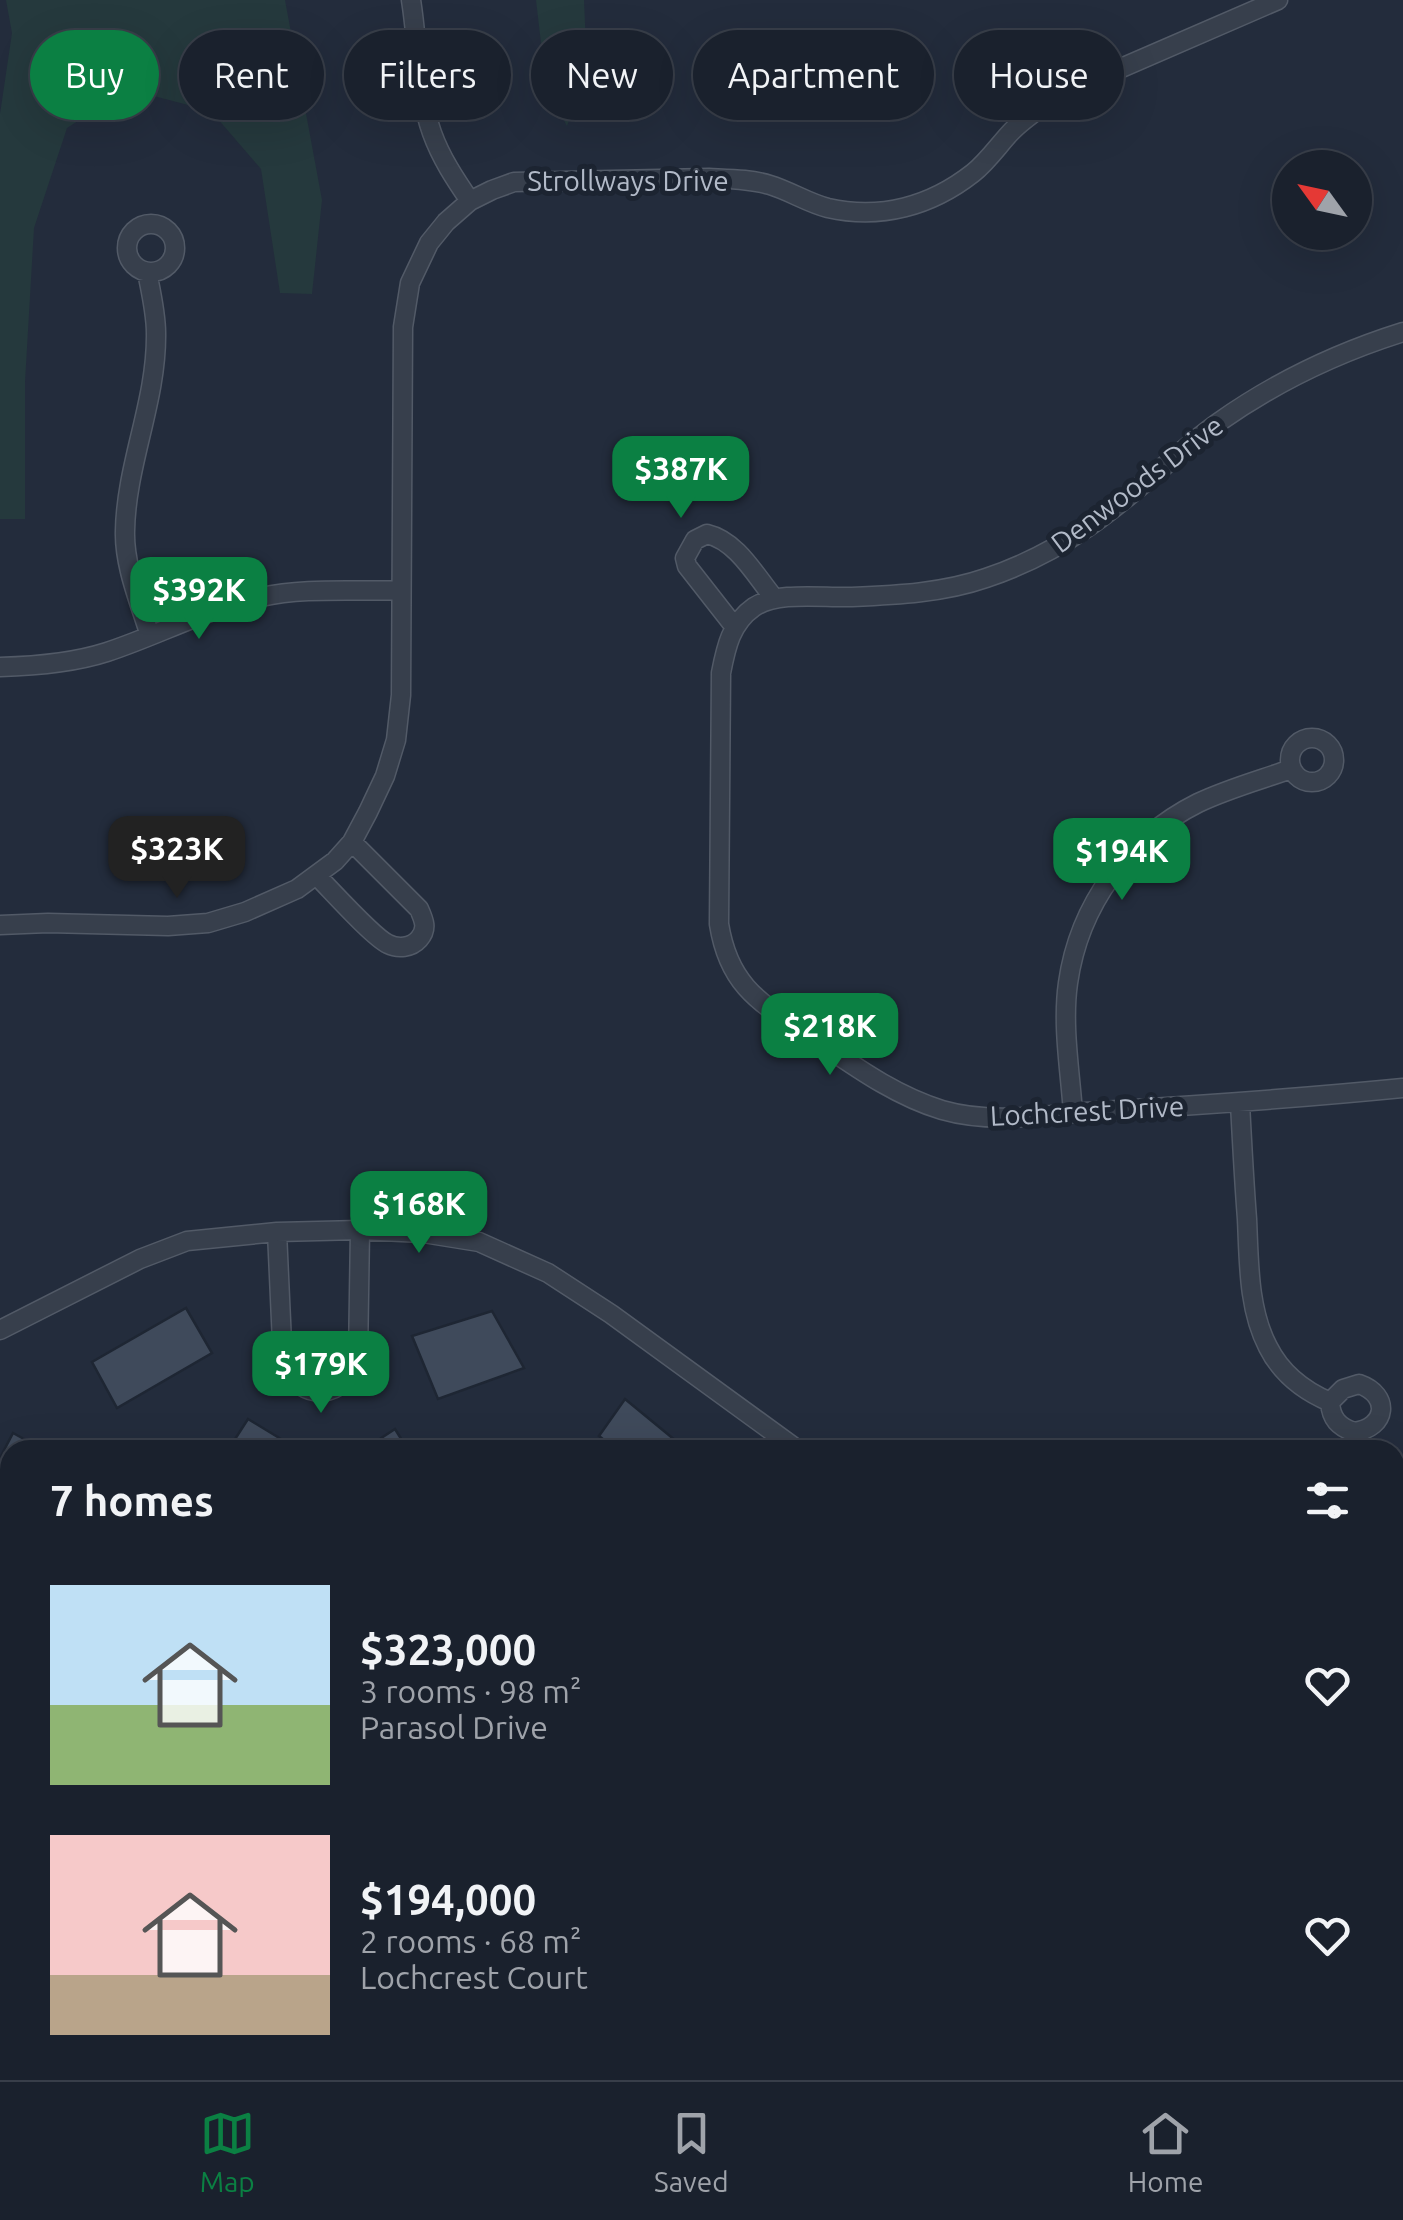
<!DOCTYPE html>
<html lang="en">
<head>
<meta charset="utf-8">
<style>
	:root { --surface:#1a212d; --page:#232935; --text:#f1f3f6; --muted:#9fa3aa; --line:#383e49; --accent:#0b8043 }
	body { margin:0; font-family:Ubuntu,sans-serif; background:var(--page); color:var(--text); height:100vh; display:flex; flex-direction:column; font-size:38px; white-space:nowrap }
	* { box-sizing:border-box; margin:0 }
	p { font-size:32px; color:var(--muted) }
	.icon { flex:none; width:55px; height:55px; fill:none; stroke:currentColor; stroke-width:2; stroke-linecap:round; stroke-linejoin:round }
	.map { position:relative; flex:1; overflow:hidden }
	.sheet { position:absolute; left:0px; top:1440px; width:1405px; height:640px; display:flex; flex-direction:column; background:var(--surface); border-radius:30px 30px 0 0; box-shadow:0 10px 40px #0002,0 0 0 2px var(--line) }
	.sheet>* { flex:none }
	.top-card { position:absolute; left:30px; top:30px; width:1345px; height:90px; display:flex; gap:20px }
	.needle { width:65px; rotate:303deg }
	.tools { position:absolute; left:1272px; top:150px; display:grid; gap:20px }
	.tools a { display:grid; place-items:center; width:100px; height:100px; border-radius:50%; background:var(--surface); box-shadow:0 10px 40px #0002,0 0 0 2px var(--line); font-size:50px }
	.price { position:absolute; translate:-50% -85px; padding:0 22px; border-radius:20px; background:var(--accent); color:#fff; font-size:32px; line-height:65px; filter:drop-shadow(0 2px 5px #0008) }
	.price::after { content:''; position:absolute; left:50%; top:60px; width:30px; height:22px; margin-left:-15px; background:inherit; clip-path:polygon(0 0,100% 0,50% 100%) }
	.price.active { background:#222; color:#fff }
	ul { padding:0; list-style:none }
	li { display:flex; align-items:center; gap:30px; height:250px; padding:0 50px }
	li span { display:grid; place-items:center; flex:none; width:280px; height:200px; border-radius:0px; color:#555 }
	li>.icon { margin-inline-start:auto }
	span .icon { width:120px; height:120px; fill:#fffc; stroke-width:1 }
	li b { font-size:42px }
	h2 { display:flex; justify-content:space-between; align-items:center; height:120px; padding:0 50px; font-size:42px }
	.chip { padding:0 35px; border-radius:45px; background:var(--surface); box-shadow:0 10px 40px #0002,0 0 0 2px var(--line); font-size:35px; line-height:90px }
	.chip.active { background:var(--accent); color:#fff }
	.tab-bar { display:flex; justify-content:space-around; align-items:center; height:140px; border-top:2px solid var(--line); background:var(--surface); font-size:28px; color:var(--muted) }
	.tab-bar a { display:grid; justify-items:center; gap:5px }
	.tab-bar .active { color:var(--accent) }
	.map>svg:first-child { display:block }
</style>
</head>
<body>
<div class="map">
<svg width="1403" height="2080" viewBox="0 0 1403 2080">
	<rect width="100%" height="100%" fill="#232c3c"/>
	<path fill="#25393d" d="M6,0H285L322,200L312,294L280,293L261,169L211,111L127,89L67,128L34,228L25,382V519H0V114L12,33Z
		M536,0H584L587,70L567,126L546,86Z
		M10,1568V2070H1395V1814L1403,1818V2080H0V1572Z"/>
	<path fill="#384966" d="M682,2070H790L780,2073L771,2080H675Z"/>
	<path fill="#3f4a5b" stroke="#1e2633" stroke-width="2.5" d="M186,1308L212,1353L117,1408L92,1362Z
		M492,1311L524,1368L438,1399L412,1336Z
		M625,1399L687,1450H617L599,1436Z
		M248,1419L299,1450H228Z
		M395,1429L408,1450H363Z
		M13,1433L44,1450H10V1519L0,1515V1458Z
		M1396,1671L1403,1675V1739L1395,1734Z"/>
	<g fill="none" stroke-linecap="round" stroke-linejoin="round">
		<defs>
			<path id="minor" d="M411,0C418,43 417,91 432,133C441,158 455,179 470,201
				M127 248a24 24 0 1 1 48 0a24 24 0 1 1-48 0Z
				M147,272C151,292 156,313 156,333C157,401 126,464 125,531C124,566 140,603 150,636
				M1403,332C1336,353 1277,381 1219,422C1174,454 1134,496 1088,527C1057,548 1022,566 986,578C943,593 896,595 851,597C822,598 778,591 754,607C731,623 726,647 721,673L719,924C729,987 761,1003 810,1036C853,1065 893,1095 942,1110C994,1125 1048,1114 1101,1111C1202,1105 1302,1098 1403,1088
				M734,626L687,566L685,558L695,540L707,534C737,541 755,575 774,598
				M0,667C36,666 73,663 107,652C159,635 208,608 261,597C306,587 355,592 401,590
				M1290 760a22 22 0 1 1 44 0a22 22 0 1 1-44 0Z
				M317,876C332,891 373,937 388,944C398,949 411,948 419,939C428,929 424,920 419,909L352,842
				M0,925L48,923L168,926L208,923L245,912L297,889L335,861L352,842L368,812L385,776L396,740L401,695L403,327L410,283L429,243L446,222L470,201L492,190L514,182L709,178C729,179 751,179 770,185C790,191 808,203 828,208C881,220 931,206 973,173C987,162 998,146 1010,133C1024,118 1042,107 1059,95L1278,0
				M1240,1103C1242,1142 1244,1180 1247,1219C1249,1261 1248,1309 1268,1347C1281,1373 1304,1391 1330,1402
				M1073,1113C1070,1070 1062,1025 1068,983C1079,905 1128,838 1198,803C1227,789 1260,780 1291,769
				M277,1232L283,1365C304,1404 344,1399 358,1359L360,1230
				M0,1330L140,1259L187,1241L277,1232L360,1230L423,1233L479,1242L548,1273L611,1314L798,1450
				M1359,1384C1391,1395 1387,1428 1354,1432C1339,1427 1331,1419 1330,1402L1343,1389Z
				M1395,1795L1403,1799"/>
		</defs>
		<use href="#minor" stroke="#525a67" stroke-width="21"/>
		<path stroke="#43565a" stroke-width="4" stroke-dasharray="8 8" stroke-linecap="butt" d="M0,1810L10,1806
			M1395,1922H1403
			M0,1983L10,1986
			M363,2070L398,2080"/>
		<use href="#minor" stroke="#373f4c" stroke-width="18"/>
	</g>
	<g text-anchor="middle" stroke-width="10" stroke-linejoin="round" paint-order="stroke">
		<g font-size="28" fill="#b2bac8" stroke="#1c2431">
			<text x="628" y="191">Strollways Drive</text>
			<text transform="translate(1137 484) rotate(-37)" y="10">Denwoods Drive</text>
			<text transform="translate(1087 1111) rotate(-3)" y="10">Lochcrest Drive</text>
		</g>
	</g>
</svg>
<div class="tools">
<a><svg class="needle" viewBox="-14 -14 28 28"><path d="M0-13l5 13h-10z" fill="#e53935"/><path d="M0 13l5-13h-10z" fill="#9fa3aa"/></svg></a>
</div>
<b class="price" style="left:681px;top:521px">$387K</b>
<b class="price" style="left:199px;top:642px">$392K</b>
<b class="price active" style="left:177px;top:901px">$323K</b>
<b class="price" style="left:1122px;top:903px">$194K</b>
<b class="price" style="left:830px;top:1078px">$218K</b>
<b class="price" style="left:419px;top:1256px">$168K</b>
<b class="price" style="left:321px;top:1416px">$179K</b>
<div class="top-card">
<a class="chip active">Buy</a>
<a class="chip">Rent</a>
<a class="chip">Filters</a>
<a class="chip">New</a>
<a class="chip">Apartment</a>
<a class="chip">House</a>
</div>
<section class="sheet">
<h2>7 homes<svg class="icon" aria-label="filters" viewBox="0 0 24 24"><path d="M4 7h16M4 17h16"/><circle cx="9" cy="7" r="2"/><circle cx="15" cy="17" r="2"/></svg></h2>
<ul>
<li><span style="background:linear-gradient(#bfe0f5 60%,#8fb573 0)"><svg class="icon" aria-label="home" viewBox="0 0 24 24"><path d="M3 11l9-7 9 7M6 9v11h12V9"/></svg></span><div><b>$323,000</b><p>3 rooms · 98 m²</p><p>Parasol Drive</p></div><svg class="icon" aria-label="heart" viewBox="0 0 24 24"><path d="M12 20l-8-8c-3-5 5-10 8-4 3-6 11-1 8 4z"/></svg></li>
<li><span style="background:linear-gradient(#f6c9c9 70%,#b9a48a 0)"><svg class="icon" aria-label="home" viewBox="0 0 24 24"><path d="M3 11l9-7 9 7M6 9v11h12V9"/></svg></span><div><b>$194,000</b><p>2 rooms · 68 m²</p><p>Lochcrest Court</p></div><svg class="icon" aria-label="heart" viewBox="0 0 24 24"><path d="M12 20l-8-8c-3-5 5-10 8-4 3-6 11-1 8 4z"/></svg></li>
</ul>
</section>
</div>
<nav class="tab-bar">
<a class="active"><svg class="icon" aria-label="map" viewBox="0 0 24 24"><path d="M3 6l6-2 6 2 6-2v14l-6 2-6-2-6 2zM9 4v14M15 6v14"/></svg>Map</a>
<a><svg class="icon" aria-label="saved" viewBox="0 0 24 24"><path d="M7 4h10v16l-5-4-5 4z"/></svg>Saved</a>
<a><svg class="icon" aria-label="home" viewBox="0 0 24 24"><path d="M3 11l9-7 9 7M6 9v11h12V9"/></svg>Home</a>
</nav>
</body>
</html>
